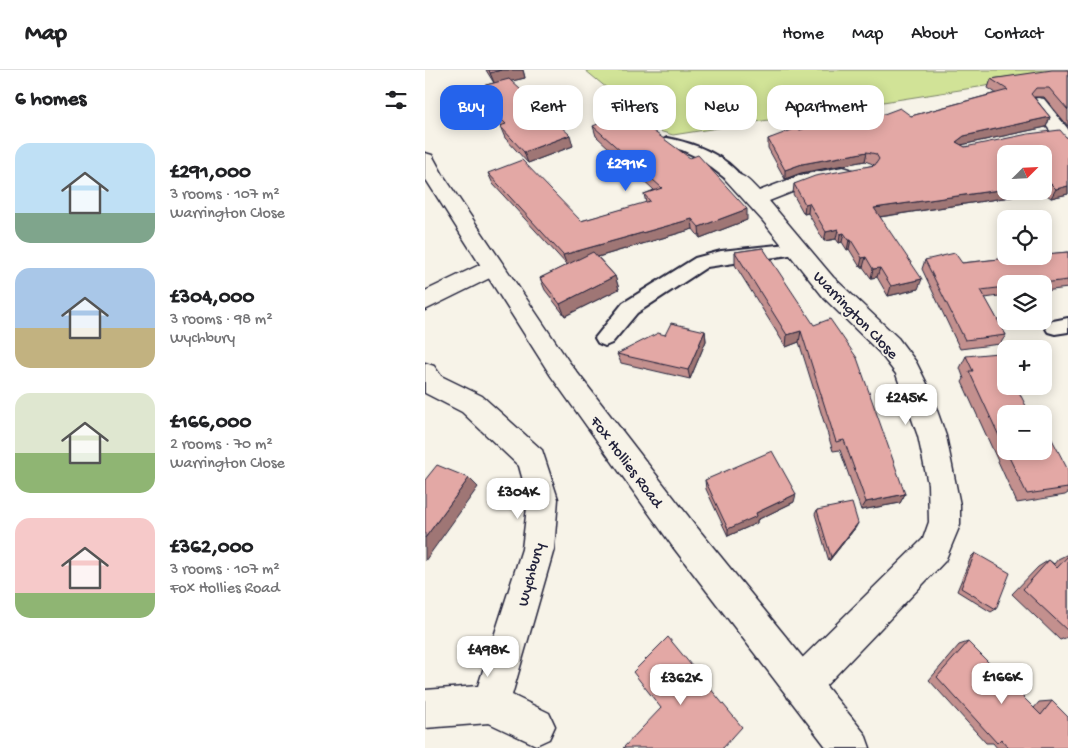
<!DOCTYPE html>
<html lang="en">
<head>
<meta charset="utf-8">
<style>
	:root { --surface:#fff; --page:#f2f2f2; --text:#202124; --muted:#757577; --line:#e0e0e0; --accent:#2563eb }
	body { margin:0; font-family:"Gochi Hand",sans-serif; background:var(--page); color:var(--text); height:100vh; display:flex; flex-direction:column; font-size:19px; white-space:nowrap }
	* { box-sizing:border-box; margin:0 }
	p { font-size:16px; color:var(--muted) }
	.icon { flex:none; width:28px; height:28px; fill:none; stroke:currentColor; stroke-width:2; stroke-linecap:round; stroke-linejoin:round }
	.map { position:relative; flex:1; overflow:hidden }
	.drawer { display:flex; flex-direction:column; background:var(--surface); width:425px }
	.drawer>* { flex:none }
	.guide { position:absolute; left:15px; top:15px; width:475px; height:45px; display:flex; gap:10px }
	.needle { width:32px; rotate:66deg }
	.fabs { position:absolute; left:572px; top:75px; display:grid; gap:10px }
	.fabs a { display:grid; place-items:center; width:55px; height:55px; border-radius:10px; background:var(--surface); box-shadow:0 2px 12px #0003; font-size:25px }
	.price { position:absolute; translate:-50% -42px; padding:0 11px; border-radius:10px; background:#fff; color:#222; font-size:16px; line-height:32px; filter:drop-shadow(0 1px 2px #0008) }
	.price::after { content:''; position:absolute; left:50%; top:30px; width:15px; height:11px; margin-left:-8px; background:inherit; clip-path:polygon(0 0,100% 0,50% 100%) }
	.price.current { background:var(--accent); color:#fff }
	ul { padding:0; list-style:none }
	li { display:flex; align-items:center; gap:15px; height:125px; padding:0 15px }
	li span { display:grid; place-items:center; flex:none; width:140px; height:100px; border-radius:15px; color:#555 }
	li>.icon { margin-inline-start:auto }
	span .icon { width:60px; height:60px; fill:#fffc; stroke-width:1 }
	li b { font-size:21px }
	h2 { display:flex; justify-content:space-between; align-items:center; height:60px; padding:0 15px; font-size:21px }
	.tag { padding:0 18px; border-radius:15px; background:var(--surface); box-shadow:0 2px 12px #0003; font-size:18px; line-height:45px }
	.tag.current { background:var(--accent); color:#fff }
	header { display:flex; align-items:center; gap:30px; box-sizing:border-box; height:70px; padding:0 25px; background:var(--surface); border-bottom:1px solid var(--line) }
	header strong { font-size:24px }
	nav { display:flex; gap:28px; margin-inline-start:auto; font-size:18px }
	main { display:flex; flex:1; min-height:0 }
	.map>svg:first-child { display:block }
</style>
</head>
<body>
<header>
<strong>Map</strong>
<nav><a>Home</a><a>Map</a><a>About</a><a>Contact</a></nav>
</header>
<main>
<section class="drawer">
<h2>6 homes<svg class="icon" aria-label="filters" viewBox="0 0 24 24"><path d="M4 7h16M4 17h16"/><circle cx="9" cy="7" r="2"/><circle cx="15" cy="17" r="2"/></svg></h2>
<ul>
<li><span style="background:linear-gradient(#bfe0f5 70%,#7fa58c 0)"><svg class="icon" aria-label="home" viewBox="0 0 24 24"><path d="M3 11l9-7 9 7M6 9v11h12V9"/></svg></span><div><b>£291,000</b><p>3 rooms · 107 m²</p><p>Warrington Close</p></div></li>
<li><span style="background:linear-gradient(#a9c7e8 60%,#c2b280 0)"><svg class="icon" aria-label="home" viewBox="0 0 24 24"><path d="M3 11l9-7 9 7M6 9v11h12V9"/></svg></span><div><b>£304,000</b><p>3 rooms · 98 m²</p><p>Wychbury</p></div></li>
<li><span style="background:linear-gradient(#dfe7d0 60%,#8fb573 0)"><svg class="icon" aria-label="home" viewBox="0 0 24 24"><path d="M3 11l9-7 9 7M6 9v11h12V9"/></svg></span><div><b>£166,000</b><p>2 rooms · 70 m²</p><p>Warrington Close</p></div></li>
<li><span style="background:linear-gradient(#f6c9c9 75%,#8fb573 0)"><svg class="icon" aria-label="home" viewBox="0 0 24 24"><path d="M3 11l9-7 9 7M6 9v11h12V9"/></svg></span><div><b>£362,000</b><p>3 rooms · 107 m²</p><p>Fox Hollies Road</p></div></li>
</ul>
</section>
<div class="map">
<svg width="643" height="678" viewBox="0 0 643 678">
	<rect width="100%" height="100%" fill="#f7f3e8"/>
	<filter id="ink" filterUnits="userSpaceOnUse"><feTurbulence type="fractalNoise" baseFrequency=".02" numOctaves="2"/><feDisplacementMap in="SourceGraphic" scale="10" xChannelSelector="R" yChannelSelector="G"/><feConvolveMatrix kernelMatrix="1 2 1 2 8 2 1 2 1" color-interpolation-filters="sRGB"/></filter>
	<g filter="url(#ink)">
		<path fill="#d1e397" stroke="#7a8269" d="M160,0H643V3L248,65L234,61Z"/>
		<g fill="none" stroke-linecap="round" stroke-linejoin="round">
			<defs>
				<path id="service" d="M242,68C269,73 301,85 318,109L315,112H305L274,88L257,80L237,75L235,72Z
					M372,173L378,175L381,179L378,183L282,197L212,243L187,273L180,276L173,273L170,268L198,233L270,188L296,181Z
					M643,248V262L630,264L623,262L620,257L623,252Z"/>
				<path id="minor" d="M613,28L619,29L643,59V77L636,75L604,33L607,29Z
					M418,97L425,99L428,103L425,107L387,114L344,131L408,207L473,268L491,292L504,318L521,366L535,435V455L520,491L389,628L376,633L363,628L358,615L363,602L498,469L504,452L503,414L493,366L471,304L455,283L400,229L338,151L300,109L303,105C317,101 324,111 334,121L376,105Z
					M67,189L75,191L78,197L75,203L0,240V221Z
					M0,293L9,296L16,306L57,326L117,380L133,429L129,479L87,625L124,643L130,656L124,669L111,675L64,653L0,658V620L53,616L97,479L103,429L94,396L37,342L0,323Z"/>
				<path id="tertiary" d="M0,83L7,85L18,105L144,292L270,455L440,664L445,678H402L248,477L126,306L0,108Z"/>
			</defs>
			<use href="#service" stroke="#22223b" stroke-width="4"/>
			<use href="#minor" stroke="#22223b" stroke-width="3"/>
			<use href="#tertiary" stroke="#22223b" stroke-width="3"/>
			<use href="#service" fill="#f7f3e8" fill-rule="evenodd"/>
			<use href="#minor" fill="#f7f3e8" fill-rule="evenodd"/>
			<use href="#tertiary" fill="#f7f3e8" fill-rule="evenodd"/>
		</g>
		<path fill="#c3908e" stroke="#22223b" d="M61,0H98L100,8L86,11L148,76L103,93L80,68L75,56H76L51,30L46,19L69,13Z
			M643,0V56L619,27H609L625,47L621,57L536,75L540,77L641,67L643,68V124L626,128L618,122L455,147L493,219L463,226L452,207L446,208L438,197H435L424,179L422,180L417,172L414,173L411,169L399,171L383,143L379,144L368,124L369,114L449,95L448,94L440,91L376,103L360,109L343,78V69L375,60L443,50L486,46L571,23L563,18L566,9Z
			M168,56L322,150L275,168L268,159L173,187L190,206L194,219L140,246L120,220L115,208L142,195L68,114L63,103L156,151L221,133L219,124L229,120L171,66Z
			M338,178L480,424L475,433L436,440L415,380L408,381L374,272L361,277L310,195V182Z
			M643,182V218L619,221V214H581V225L560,228L581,265L575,274L535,279L497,199L500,190L537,193Z
			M280,261L281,271L265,309L196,293L192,284L240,265Z
			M541,286L581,344L643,400V423L640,425L592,433L537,312L539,309L535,298Z
			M280,410L369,432L332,450V453L303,466L281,419Z
			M392,440L431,457L404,491L390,444Z
			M550,483L571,539L566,542L532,521L546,487Z
			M643,484V567L635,570L587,524L613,497L624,490L629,494L633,489Z
			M543,572L609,638L614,632L627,631L643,678H572L568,673H561L504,610L534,575Z"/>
		<path fill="#9f7674" stroke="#22223b" d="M76,0H98L100,8L70,15L65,3Z
			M625,47L621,57L536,75L531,72L539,66Z
			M145,65L148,76L103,93L99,82Z
			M442,82L440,91L376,103L360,109V100L377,94Z
			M624,112L618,122L447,148L449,138L581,119V121H619V113Z
			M643,116V124L626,128L631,119Z
			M384,133L383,143L379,144L380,134Z
			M322,139V150L275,168L274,157Z
			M267,149L268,159L142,196L138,185Z
			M413,159L411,169L399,171L401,162Z
			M419,163L417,172L414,173L415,164Z
			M424,170H426L424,179L422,180Z
			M441,187L438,197H435L437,188Z
			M455,198L452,207L446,208L448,199Z
			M190,206L194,219L140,246L135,234Z
			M497,209L493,219L463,226L466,216Z
			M280,261L281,271L265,309L263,300Z
			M376,261L374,272L361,277L362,265Z
			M44,408L53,417L0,491V468Z
			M371,424L369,432L332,450V453L303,466V459L331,443Z
			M480,424L475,433L436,440L441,432Z
			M433,453L431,457L404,491L406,487Z"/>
		<path fill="#e3a8a5" stroke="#22223b" d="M64,0H76L65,3Z
			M627,0H643V40L624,18H611L606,24L625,47L539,66L531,72L540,77L603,64L635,60L641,67L643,68V116L631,119L624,112L619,113V84H581V119L449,138L497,209L466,216L455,198L448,199L441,187L437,188L426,170H424L419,163L415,164L413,159L401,162L384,133L380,134L369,114L390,106L450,95L454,89L451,84L442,82L377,94L360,100L343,69L372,58L375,60L403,50L410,55L436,45L443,50L475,38L486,46L583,20L566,9Z
			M84,9L145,65L99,82L75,56L81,54L46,19Z
			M202,42L265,88L273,85L322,139L274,157L267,149L138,185L63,103L97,90L156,151L225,131L219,124L237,118L168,56Z
			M338,178L389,255L405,249L432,288L480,424L441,432L419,370L411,372L376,261L362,265L310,182Z
			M168,182L190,206L135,234L115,208Z
			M643,182V210L610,214H581V217L556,220L581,265L540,270L500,190L530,183L537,193L602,186H619V184Z
			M246,253L280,261L263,300L192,284L233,263L240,265Z
			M573,283L581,298V316H591L605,344H581V381L544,301H548L541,286Z
			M619,354L643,400V418L602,424L581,381H619Z
			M347,381L371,424L331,443L332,446L303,459L280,410Z
			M12,395L44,408L0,468V410Z
			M427,433L433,453L406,487L392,440Z
			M550,483L585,503L571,539L536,518Z
			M643,486V561L598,519L624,490L632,498Z
			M243,567L317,657L298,678H198L236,638L208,602Z
			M543,572L616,645L627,631L643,647V678H584L576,669L572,673L512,607Z"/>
	</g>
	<g text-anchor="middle" stroke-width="4" stroke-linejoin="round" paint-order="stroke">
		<g font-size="16" fill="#22223b" stroke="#f7f3e8">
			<text transform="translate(432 244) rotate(46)" y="6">Warrington Close</text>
			<text transform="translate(203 391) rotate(53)" y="6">Fox Hollies Road</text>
			<text transform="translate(104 504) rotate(-75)" y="6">Wychbury</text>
		</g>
	</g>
</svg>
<div class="fabs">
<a><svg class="needle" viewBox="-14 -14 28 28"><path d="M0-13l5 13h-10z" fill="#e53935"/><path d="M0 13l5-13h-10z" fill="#757577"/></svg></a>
<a><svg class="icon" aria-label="locate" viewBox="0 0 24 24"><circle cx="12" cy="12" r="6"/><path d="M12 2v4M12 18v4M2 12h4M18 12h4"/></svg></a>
<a><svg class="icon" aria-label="layers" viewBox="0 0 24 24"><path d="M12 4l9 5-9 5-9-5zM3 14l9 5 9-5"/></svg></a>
<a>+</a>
<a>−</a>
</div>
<b class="price current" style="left:201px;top:122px">£291K</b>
<b class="price" style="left:481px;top:356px">£245K</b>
<b class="price" style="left:93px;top:450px">£304K</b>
<b class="price" style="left:63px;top:608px">£498K</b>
<b class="price" style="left:577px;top:635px">£166K</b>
<b class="price" style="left:256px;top:636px">£362K</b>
<div class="guide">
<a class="tag current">Buy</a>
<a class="tag">Rent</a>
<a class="tag">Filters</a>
<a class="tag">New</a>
<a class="tag">Apartment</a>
</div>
</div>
</main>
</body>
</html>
